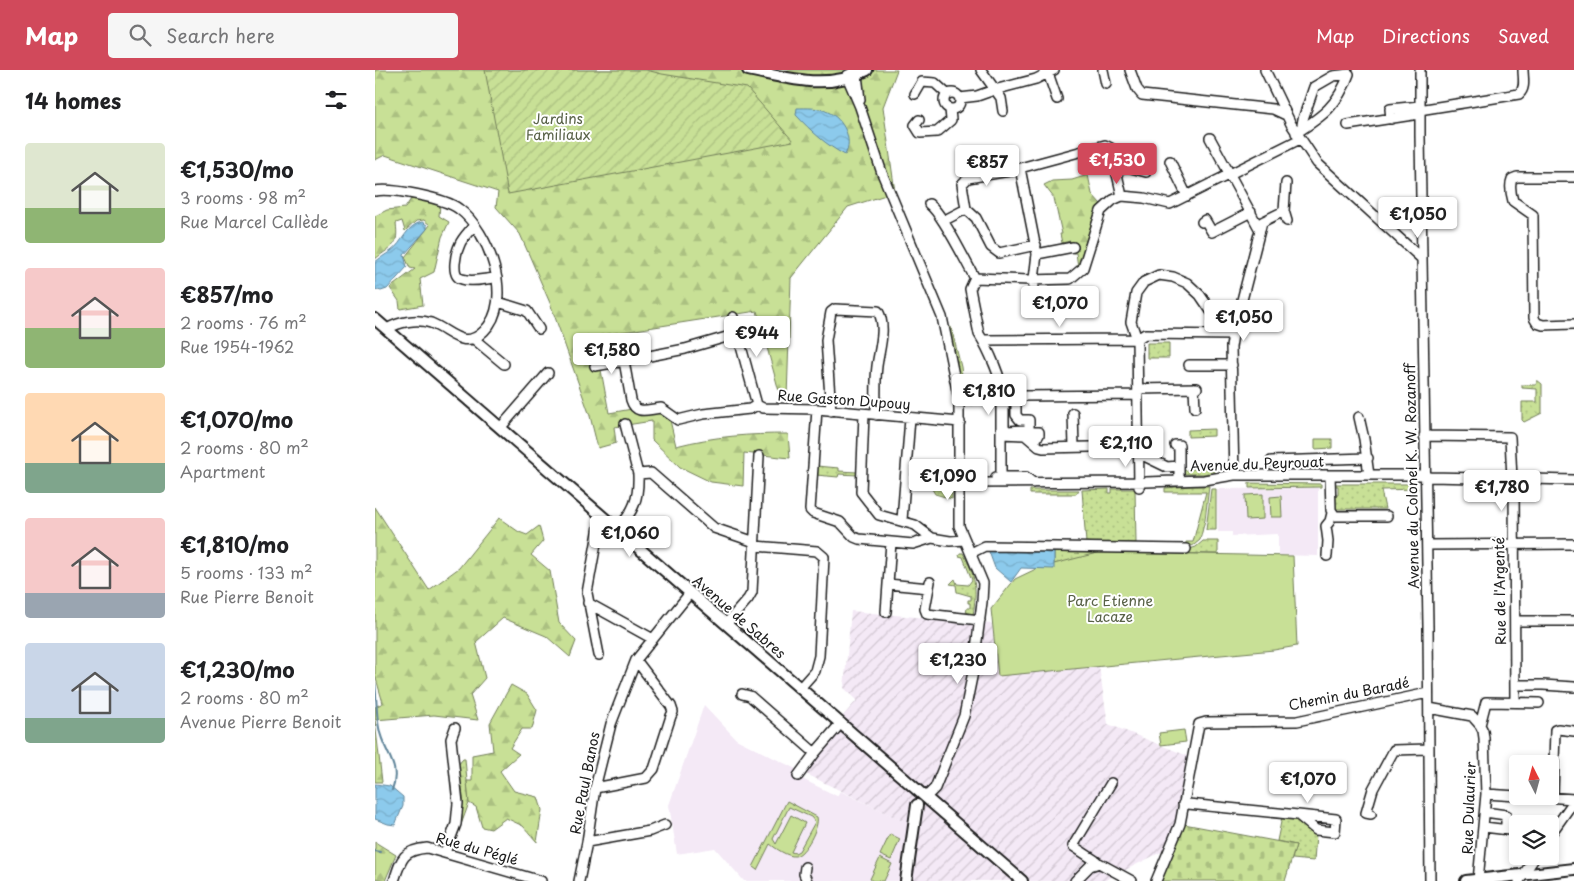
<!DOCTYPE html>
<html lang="en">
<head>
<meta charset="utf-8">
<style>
	:root { --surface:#fff; --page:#f6f6f6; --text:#202124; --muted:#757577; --accent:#d1495b }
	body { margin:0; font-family:"Playpen Sans",sans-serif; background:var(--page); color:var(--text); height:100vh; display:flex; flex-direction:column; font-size:19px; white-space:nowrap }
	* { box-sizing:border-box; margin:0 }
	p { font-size:16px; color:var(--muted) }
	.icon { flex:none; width:28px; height:28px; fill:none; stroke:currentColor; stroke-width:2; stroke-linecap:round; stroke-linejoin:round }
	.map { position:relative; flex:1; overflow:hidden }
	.side { display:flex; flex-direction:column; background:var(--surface); width:375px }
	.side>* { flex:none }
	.needle { width:32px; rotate:354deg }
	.buttons { position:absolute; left:1134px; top:685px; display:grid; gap:10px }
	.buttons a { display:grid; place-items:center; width:50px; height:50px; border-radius:5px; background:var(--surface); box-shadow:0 2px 8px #0003; font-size:25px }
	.price { position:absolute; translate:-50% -42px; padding:0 11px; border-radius:5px; background:#fff; color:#222; font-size:16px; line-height:32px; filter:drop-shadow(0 1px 2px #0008) }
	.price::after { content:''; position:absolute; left:50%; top:30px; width:15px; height:11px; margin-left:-8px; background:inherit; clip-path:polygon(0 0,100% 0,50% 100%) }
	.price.on { background:var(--accent); color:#fff }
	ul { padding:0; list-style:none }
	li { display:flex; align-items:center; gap:15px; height:125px; padding:0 25px }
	li span { display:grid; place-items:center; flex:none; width:140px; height:100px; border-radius:5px; color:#555 }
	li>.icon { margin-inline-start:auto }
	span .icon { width:60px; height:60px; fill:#fffc; stroke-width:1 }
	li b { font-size:21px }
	h2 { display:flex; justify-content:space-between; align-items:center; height:60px; padding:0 25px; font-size:21px }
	header { display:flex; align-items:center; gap:30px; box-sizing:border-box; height:70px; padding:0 25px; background:var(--accent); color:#fff }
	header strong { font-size:24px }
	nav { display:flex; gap:28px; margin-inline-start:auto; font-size:18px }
	.search { width:350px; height:45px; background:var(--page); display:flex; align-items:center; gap:12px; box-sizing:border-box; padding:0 18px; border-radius:5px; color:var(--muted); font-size:19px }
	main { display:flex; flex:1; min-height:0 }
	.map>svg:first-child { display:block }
</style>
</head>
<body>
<header>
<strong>Map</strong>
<div class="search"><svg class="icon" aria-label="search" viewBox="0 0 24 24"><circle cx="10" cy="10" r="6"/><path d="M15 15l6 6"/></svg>Search here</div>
<nav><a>Map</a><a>Directions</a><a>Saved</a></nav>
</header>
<main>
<section class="side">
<h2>14 homes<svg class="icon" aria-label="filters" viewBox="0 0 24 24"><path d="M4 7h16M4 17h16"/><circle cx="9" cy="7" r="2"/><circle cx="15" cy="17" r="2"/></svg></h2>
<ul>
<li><span style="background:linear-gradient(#dfe7d0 65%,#8fb573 0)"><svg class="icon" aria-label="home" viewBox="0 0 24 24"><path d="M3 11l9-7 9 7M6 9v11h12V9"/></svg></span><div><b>€1,530/mo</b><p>3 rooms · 98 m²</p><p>Rue Marcel Callède</p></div></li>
<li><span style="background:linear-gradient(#f6c9c9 60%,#8fb573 0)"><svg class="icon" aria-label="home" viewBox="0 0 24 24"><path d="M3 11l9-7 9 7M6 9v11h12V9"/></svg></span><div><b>€857/mo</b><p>2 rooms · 76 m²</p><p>Rue 1954-1962</p></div></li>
<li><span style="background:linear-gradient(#ffd9b3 70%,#7fa58c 0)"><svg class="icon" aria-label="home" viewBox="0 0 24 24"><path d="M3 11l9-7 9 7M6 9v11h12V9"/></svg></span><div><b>€1,070/mo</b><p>2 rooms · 80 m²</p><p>Apartment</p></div></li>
<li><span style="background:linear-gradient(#f6c9c9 75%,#9aa5b1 0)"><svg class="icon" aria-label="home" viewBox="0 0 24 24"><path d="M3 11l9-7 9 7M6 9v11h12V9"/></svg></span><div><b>€1,810/mo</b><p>5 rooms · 133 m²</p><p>Rue Pierre Benoit</p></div></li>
<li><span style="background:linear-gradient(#c9d6e8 75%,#7fa58c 0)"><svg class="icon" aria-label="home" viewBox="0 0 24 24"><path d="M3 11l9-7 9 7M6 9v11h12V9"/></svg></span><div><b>€1,230/mo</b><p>2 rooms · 80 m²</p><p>Avenue Pierre Benoit</p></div></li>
</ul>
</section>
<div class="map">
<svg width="1199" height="811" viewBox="0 0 1199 811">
	<defs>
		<pattern id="industrial-furrows" width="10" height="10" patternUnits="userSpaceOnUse" patternTransform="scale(1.25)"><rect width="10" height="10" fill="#f4e9f6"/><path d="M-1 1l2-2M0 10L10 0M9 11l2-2" fill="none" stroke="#d1c7d2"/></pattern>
		<pattern id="grass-dots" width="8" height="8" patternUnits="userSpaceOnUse" patternTransform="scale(1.25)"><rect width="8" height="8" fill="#c8e096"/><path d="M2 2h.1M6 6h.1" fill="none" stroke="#abc081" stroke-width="1.8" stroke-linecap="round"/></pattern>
		<pattern id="forest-firs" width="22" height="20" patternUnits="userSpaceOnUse" patternTransform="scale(1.25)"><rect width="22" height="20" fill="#c8e096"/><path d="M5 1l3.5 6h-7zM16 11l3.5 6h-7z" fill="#abc081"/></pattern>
		<pattern id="cemetery-stones" width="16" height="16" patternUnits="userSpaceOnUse" patternTransform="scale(1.25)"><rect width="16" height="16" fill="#c8e096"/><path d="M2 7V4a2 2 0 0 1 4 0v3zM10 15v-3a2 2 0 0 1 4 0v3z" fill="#abc081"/></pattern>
		<pattern id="garden-furrows" width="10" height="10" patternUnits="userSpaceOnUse" patternTransform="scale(1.25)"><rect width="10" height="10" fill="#c8e096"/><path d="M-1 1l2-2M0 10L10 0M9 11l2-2" fill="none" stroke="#abc081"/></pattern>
		<pattern id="water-waves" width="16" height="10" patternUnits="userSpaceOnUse" patternTransform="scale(1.25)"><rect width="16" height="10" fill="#8ccaec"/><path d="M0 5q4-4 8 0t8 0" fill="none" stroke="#78adca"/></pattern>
	</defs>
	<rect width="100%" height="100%" fill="#fff"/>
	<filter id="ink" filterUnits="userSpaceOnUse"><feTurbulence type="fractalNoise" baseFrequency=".02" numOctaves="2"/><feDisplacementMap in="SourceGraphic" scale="10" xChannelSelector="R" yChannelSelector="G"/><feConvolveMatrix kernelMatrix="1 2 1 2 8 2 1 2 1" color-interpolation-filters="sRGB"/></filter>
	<g filter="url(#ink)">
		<path fill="#f4e9f6" d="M943,418V486L903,485V464L857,466V462H843L842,419Z
			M329,635L361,669L421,699L419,705L462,726L465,721L533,753L526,811H445L424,809L423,811H369L340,778L302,784L294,735Z"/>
		<path fill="url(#industrial-furrows)" d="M476,541L617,554L623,605L724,597L733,654L813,686L804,752L792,779L729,811H526L532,753L421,699L482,630L469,618Z"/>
		<path fill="url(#grass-dots)" stroke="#727e59" d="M576,257L586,297L589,323H625L591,325L586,322L587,319L575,265L571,258Z
			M772,273H794V288H772Z
			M1162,310L1167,314V343L1149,352L1147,350V332H1162V319L1147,318V315H1161Z
			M839,359V366L813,367V360Z
			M569,393H577V429L560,424L554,414H540V413H535L536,403H541V401L554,404L561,396Z
			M442,396L464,398V401L482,402V405L464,404L463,407L441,405Z
			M830,397L831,399L840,398V402H835V404H806V401Z
			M874,413L946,414V417L874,418Z
			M958,414H1040L1043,419L1006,420L1010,439H962L959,436V425H963V416H958Z
			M815,416H834L830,450L825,470L819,475L811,477V472H818L831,422H790V418Z
			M734,419V423H737V419H760L761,473H711L707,420Z
			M836,419H841V460H831Z
			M655,420H704L701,424H655Z
			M828,471H843V484L787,483L679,499V479L811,480L821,477Z
			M585,483H588C601,506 602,519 598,545L591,544L592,538H595V533H593V530H596V526L582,522L581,515L575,514L580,509L582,514L593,515L597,510L588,487L584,486Z
			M88,689H90L94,733L80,771L83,778L75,777L86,746L82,696Z
			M907,747L917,748L941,764L939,791L917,789L921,775L902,771Z"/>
		<path fill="url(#forest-firs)" stroke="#727e59" d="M0,0H522L508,37L520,122L473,137L416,208L412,328L405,325L382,241L215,267L222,301L226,300L234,343L257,339C264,348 276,344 285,342L295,350L301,376C340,366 374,364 413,364L415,388L369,383L368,416L336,412L305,397L277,370V351L239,357L241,373L223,378L215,346L175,233L145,164L121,137L123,122L10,85L0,90Z
			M713,105L717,124L726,134L719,146L703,197L701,183H698L695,171L687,173L685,164H687L679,128L669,115L677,111L697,110Z
			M36,129L65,134L64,146L74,152L67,167L59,202L45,209L48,235L25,239L24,231L15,218L40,199L35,198L30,187L55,155L49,150L41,151L30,161L27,151L21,153C24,177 18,175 0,189V146L12,140L30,138Z
			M0,437L54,520L84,498L124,448L144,462L152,465L164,456L168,471L156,485L175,501L184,553L201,571L195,587L171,566L128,548L101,572L110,608L95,625L103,650L59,645L0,650V637L8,633L0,605Z
			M136,615L152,624L162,640L157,659H147L135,678L144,684L125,701L139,721L163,727L167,740L162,772L148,756L131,748L116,759L107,757L101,737L94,733L92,711H97V685L118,681L115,653Z
			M0,651L7,712H0Z
			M0,772L21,785L10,811L0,808Z"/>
		<path fill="url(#cemetery-stones)" stroke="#727e59" d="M809,754L921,775L910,811H785Z"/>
		<path fill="#c8e096" stroke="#727e59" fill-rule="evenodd" d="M940,369H957V378L940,379Z
			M888,424V449L871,450L870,425Z
			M906,426L907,447H896L895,427Z
			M726,482L918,486L922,576L899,580L623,606L616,539L640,509L663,498Z
			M809,660L811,672L786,675L784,663Z
			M412,731L442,747C445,756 430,785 420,786C413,787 400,778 395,774L382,800L378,797ZM414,737L436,747L440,752L424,781L420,783L416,782L430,753L416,745L401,774L398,769Z
			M515,764L525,769L516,790L505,785Z
			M505,788L517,794L509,811H498L495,809Z"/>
		<path fill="url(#garden-furrows)" stroke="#727e59" d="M110,0H271L287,4L372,18L418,71L133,124Z"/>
		<path fill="url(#water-waves)" stroke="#5f8499" d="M422,38C432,38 443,37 453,42C468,49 479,69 470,85C451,75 436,61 421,45Z
			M47,152L52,155V159L29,185L32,197L12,219L6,221L0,219V192C5,188 10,185 16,181C28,173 31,155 47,152Z
			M613,479H679V499L646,498L636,512L620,498Z
			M0,714L15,716L28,727V736L20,755L13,754L0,749Z"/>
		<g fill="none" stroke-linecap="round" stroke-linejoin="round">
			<path stroke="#5f8499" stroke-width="2" d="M0,614C2,629 1,643 4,658C8,683 27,694 17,720
				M0,781L5,782"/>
			<defs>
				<path id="minor" d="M479,0L482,5L485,30
					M606,0L626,28L628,41
					M728,0L731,14
					M755,0L762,19L767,25L898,39L911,45
					M890,0L916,54L942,93L1047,189
					M1045,0V66L1053,556L1055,811
					M669,1L673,3L682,29
					M478,3L473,5V9L485,37L507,103L567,247L584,330V456L608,513L607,532L598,602L589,646L560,718L551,727
					M569 31a8 8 0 1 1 16 0a8 8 0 1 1-16 0Z
					M540,24L547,12L560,13L572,24
					M585,28L602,26L619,20L661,9L679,0
					M1044,40L1144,24C1151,18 1148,8 1148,0
					M1016,49L1015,39L1045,36
					M544,50L540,55L545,63L562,62L576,50L575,39
					M973,55L1044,44
					M921,63C948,46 963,35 974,4L958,6L939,17L928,49L926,60
					M835,68L885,160L858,265L856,277L859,405
					M795,91L812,126
					M741,100L752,97L771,102
					M1199,107H1142L1137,109C1134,116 1136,124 1138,131L1158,145L1159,248L1162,253L1168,255L1199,254
					M0,121C17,118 70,128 84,139C114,161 140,231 109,261C89,281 76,261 56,253C42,248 24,252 12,259
					M554,134C568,144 590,191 600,208
					M591,139L587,114L593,108L640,100
					M909,141L911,113
					M568,151L591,139L601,148L616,177L624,183L661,175
					M827,152L830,150L837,162L876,142
					M99,155C95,161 88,167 85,174C81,182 75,206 87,209C98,213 111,208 122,208
					M885,160L887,152L909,141L912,151
					M662,184L698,177
					M600,208L654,210L695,209L708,198L726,141L738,130L747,126L769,128L795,134L925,69
					M600,208L595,219L604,264C611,275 631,315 626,327V413
					M123,232L152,241L164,259
					M658,240L659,209L662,184L645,98L730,75L736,78L747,126
					M358,247L382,335
					M362,264L310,279L249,291L256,330C261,346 273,339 286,338L303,350L328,344L375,339L382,335
					M99,269L129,294
					M608,270L762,269L770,264L858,265
					M814,295H857
					M220,296L249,291
					M819,318L820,338
					M763,319L822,318
					M584,330L646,326L763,325
					M630,331H643L641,333V345L645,350H654V362H664V365H661V368L650,360L632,361L629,357V333Z
					M382,335L388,338L442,339L585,352
					M442,339L435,440L438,443L465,452L479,467L484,469L538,474L557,468L575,471L590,470
					M456,341L451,270L456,242L460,239L503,241C512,257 504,280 502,296C500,312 501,329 501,345
					M698,343L699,377
					M489,344L486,422L504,445L540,455L557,468
					M984,347L989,369L994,405
					M250,354L263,404
					M126,357L173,303
					M626,364L650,365L664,377L668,378L762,376
					M1049,366L1135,367L1137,409
					M800,375H804V410
					M763,383L792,397L804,396
					M896,391L993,388
					M955,405L956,440L960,446H1012
					M621,407H651L658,413
					M1139,409L1140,632
					M585,413L771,412L829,410L859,405H1050L1055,407L1199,410
					M764,417L762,269L756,252L761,223L769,212L784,205L798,207L812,213L825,225L838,244V264
					M527,450L535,348
					M242,460C259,441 264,429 263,404L276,403L339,458L377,471L380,476
					M1052,475L1199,474
					M380,476L442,481L449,487L444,586L440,601L425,618
					M600,481L610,476L811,479
					M952,486L953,471L951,456L955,451L957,443
					M555,512L550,539L552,544L605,550
					M513,514L554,518
					M213,533L278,569
					M511,542L516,472
					M1140,551H1199
					M351,554L373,529L377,522L384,386
					M224,585L212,523L226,446
					M1140,615H1168L1199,617
					M367,624L375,626L440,683
					M1054,638L1097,646L1105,655L1108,661L1109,668L1111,724L1103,811
					M1105,655L1111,632L1164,633
					M423,706L440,683L466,653
					M220,718L271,708L279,699L296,646L298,642L296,636L261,590
					M1111,724L1142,726
					M1155,726L1199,729
					M1178,727L1180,660L1183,659L1199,661
					M808,734H813L923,745L961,749L960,762L941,760L923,745
					M1110,742L1131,745V759
					M996,744L991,743L998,719L1019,680L1054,679
					M1109,757L1142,761
					M1175,765L1199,731
					M212,772L275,761L290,755
					M70,783L81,754L83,733L76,669L80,658
					M720,793L721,791L698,776L736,713
					M430,797L429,804L432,811
					M19,811C26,789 28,780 52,778L166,811
					M204,811L212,772L220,718L236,654L261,590L315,523
					M700,811L715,796L724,793L757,811
					M781,811L805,754L824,654L831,652L922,651L1053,623
					M1144,811L1161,786"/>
				<path id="major" d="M373,0C414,8 452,21 492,0
					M0,249L647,811
					M531,811L542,735
					M1091,811L1199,799"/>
			</defs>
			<use href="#minor" stroke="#1c1c1c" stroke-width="12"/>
			<use href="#major" stroke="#1c1c1c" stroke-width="14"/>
			<use href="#minor" stroke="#fff" stroke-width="9"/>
			<use href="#major" stroke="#fff" stroke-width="10"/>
		</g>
	</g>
	<g text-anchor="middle" stroke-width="4" stroke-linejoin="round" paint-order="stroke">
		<g font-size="14" fill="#586147" stroke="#fff">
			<text x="183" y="54">Jardins<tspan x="183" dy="16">Familiaux</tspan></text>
			<text x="735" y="536">Parc Etienne<tspan x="735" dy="16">Lacaze</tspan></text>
		</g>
		<g font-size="14" fill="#1c1c1c" stroke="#fff">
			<text transform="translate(469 330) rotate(4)" y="5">Rue Gaston Dupouy</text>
			<text transform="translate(882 394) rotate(-2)" y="5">Avenue du Peyrouat</text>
			<text transform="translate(1037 406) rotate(-91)" y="5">Avenue du Colonel K. W. Rozanoff</text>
			<text transform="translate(1125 521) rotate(-91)" y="5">Rue de l'Argenté</text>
			<text transform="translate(364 547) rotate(41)" y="5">Avenue de Sabres</text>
			<text transform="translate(974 624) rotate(-11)" y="5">Chemin du Baradé</text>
			<text transform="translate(210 713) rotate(-79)" y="5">Rue Paul Banos</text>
			<text transform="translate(1094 738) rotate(-88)" y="5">Rue Dulaurier</text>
			<text transform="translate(102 779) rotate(16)" y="5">Rue du Péglé</text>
		</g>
	</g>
</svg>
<div class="buttons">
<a><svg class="needle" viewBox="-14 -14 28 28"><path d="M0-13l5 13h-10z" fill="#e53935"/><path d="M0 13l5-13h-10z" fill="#757577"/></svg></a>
<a><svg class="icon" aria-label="layers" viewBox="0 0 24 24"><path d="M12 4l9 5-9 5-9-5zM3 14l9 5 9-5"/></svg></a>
</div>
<b class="price on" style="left:742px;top:115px">€1,530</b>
<b class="price" style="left:612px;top:117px">€857</b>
<b class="price" style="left:1043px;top:169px">€1,050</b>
<b class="price" style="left:685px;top:258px">€1,070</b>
<b class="price" style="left:869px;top:272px">€1,050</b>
<b class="price" style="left:382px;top:288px">€944</b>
<b class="price" style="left:237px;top:305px">€1,580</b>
<b class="price" style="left:614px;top:346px">€1,810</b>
<b class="price" style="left:751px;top:398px">€2,110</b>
<b class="price" style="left:573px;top:431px">€1,090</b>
<b class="price" style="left:1127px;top:442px">€1,780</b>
<b class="price" style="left:255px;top:488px">€1,060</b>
<b class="price" style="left:583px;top:615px">€1,230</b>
<b class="price" style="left:933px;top:734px">€1,070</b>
</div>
</main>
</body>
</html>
